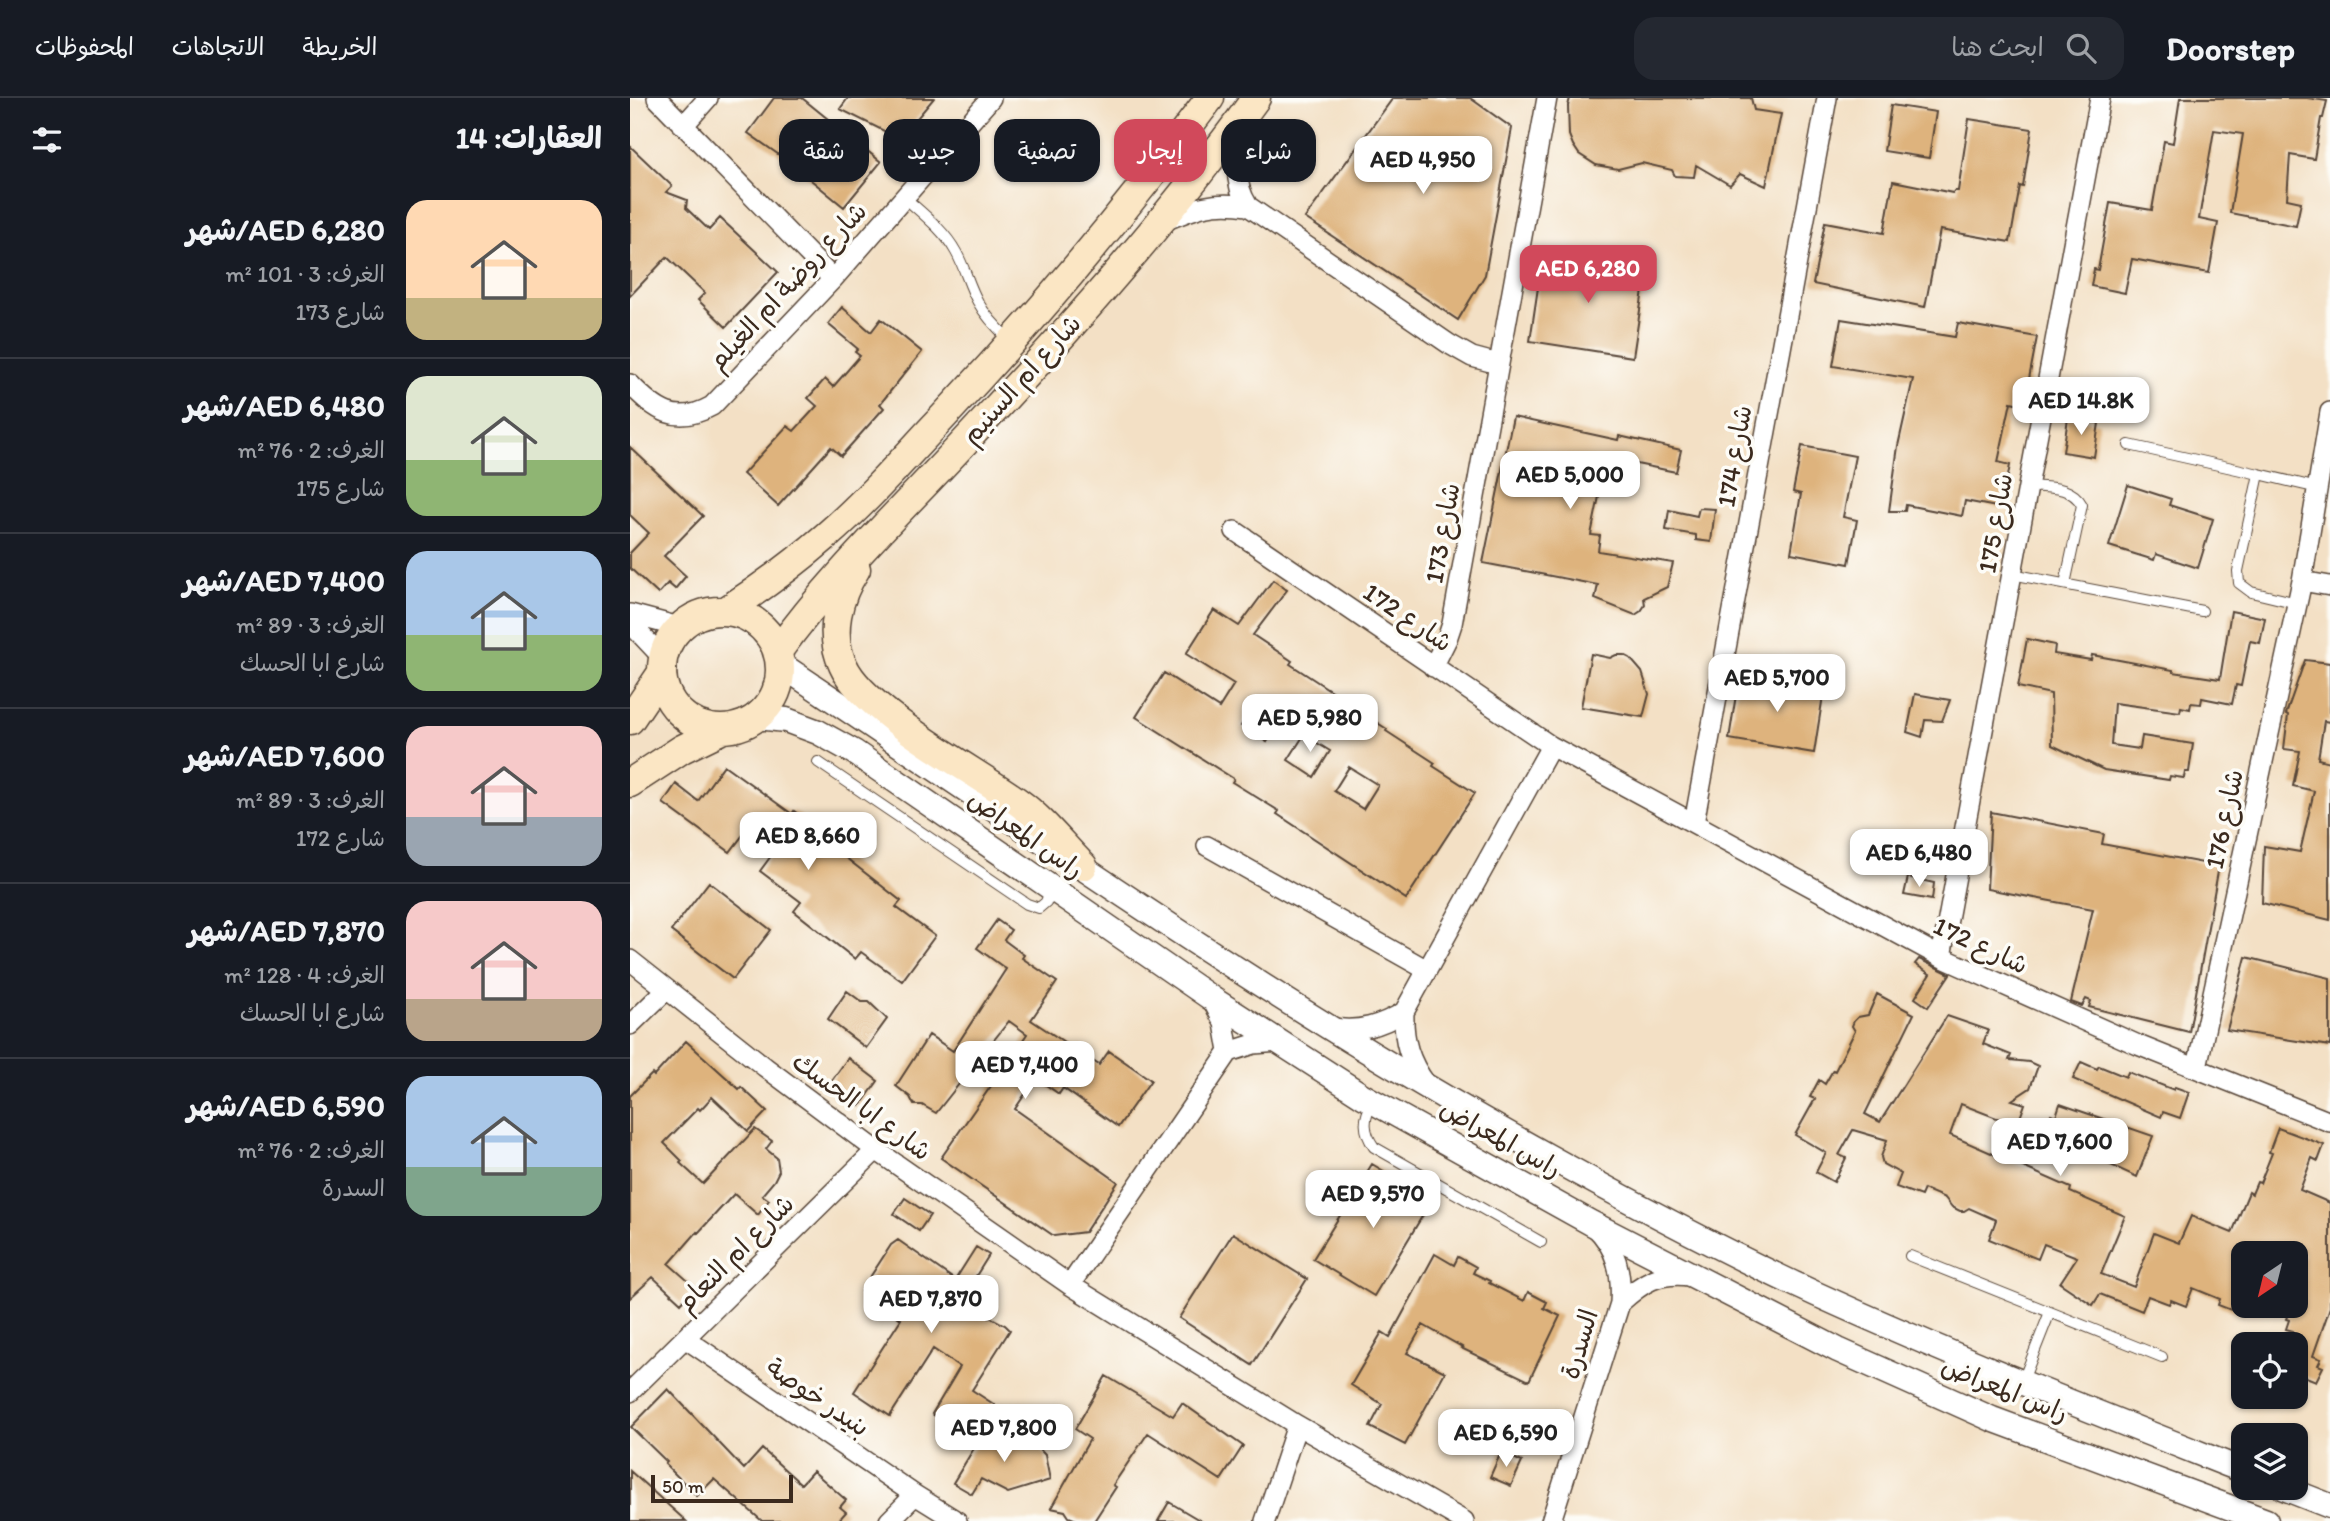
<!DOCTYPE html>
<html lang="ar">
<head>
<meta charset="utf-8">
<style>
	:root { --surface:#171b24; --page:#242831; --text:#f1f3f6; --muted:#9ea1a6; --line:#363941; --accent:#d1495b }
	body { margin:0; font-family:Itim,"Playpen Sans Arabic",sans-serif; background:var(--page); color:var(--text); direction:rtl; height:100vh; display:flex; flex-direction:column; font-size:26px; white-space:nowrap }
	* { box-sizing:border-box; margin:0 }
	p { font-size:23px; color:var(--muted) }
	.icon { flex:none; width:38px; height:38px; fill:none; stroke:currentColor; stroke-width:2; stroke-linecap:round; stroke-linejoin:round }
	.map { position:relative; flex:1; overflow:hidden; direction:ltr }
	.side { display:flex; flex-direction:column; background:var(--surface); width:630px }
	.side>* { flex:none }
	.banner { position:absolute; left:21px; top:21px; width:665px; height:63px; direction:rtl; display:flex; gap:14px }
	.needle { width:46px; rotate:215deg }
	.buttons { position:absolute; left:1601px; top:1143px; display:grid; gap:14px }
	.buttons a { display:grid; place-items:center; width:77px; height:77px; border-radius:14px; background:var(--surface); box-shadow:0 2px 5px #0004; font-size:35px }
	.scale { position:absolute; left:21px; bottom:18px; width:142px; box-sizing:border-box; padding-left:7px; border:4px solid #3b2a1e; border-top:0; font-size:19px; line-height:24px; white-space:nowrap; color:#3b2a1e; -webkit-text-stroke:5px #fdfcf7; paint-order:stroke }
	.price { position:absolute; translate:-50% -60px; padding:0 16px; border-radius:14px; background:#fff; color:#222; font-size:23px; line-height:46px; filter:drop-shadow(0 2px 4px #0008) }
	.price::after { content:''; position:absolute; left:50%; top:42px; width:21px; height:16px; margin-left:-10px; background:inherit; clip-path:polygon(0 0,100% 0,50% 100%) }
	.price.on { background:var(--accent); color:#fff }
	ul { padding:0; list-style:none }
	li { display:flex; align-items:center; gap:21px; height:175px; padding:0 28px }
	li+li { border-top:2px solid var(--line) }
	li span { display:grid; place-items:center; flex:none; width:196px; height:140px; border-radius:21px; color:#555 }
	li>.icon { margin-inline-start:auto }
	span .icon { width:84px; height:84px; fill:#fffc; stroke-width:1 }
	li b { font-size:30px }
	h2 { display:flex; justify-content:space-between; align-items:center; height:84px; padding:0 28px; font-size:30px }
	.chip { padding:0 24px; border-radius:21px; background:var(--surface); box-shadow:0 2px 5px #0004; font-size:24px; line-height:63px }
	.chip.on { background:var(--accent); color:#fff }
	header { display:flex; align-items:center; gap:42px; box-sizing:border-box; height:98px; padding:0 35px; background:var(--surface); border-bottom:2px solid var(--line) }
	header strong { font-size:33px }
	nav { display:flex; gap:38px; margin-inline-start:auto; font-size:24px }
	.search { width:490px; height:63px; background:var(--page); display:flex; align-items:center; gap:18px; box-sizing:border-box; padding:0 24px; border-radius:21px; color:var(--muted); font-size:26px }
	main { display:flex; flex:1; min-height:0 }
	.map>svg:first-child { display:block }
</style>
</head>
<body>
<header>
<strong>Doorstep</strong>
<div class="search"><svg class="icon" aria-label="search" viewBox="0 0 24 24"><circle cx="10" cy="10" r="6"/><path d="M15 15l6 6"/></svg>ابحث هنا</div>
<nav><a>الخريطة</a><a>الاتجاهات</a><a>المحفوظات</a></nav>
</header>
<main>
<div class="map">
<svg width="1700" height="1423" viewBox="0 0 1700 1423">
	<rect width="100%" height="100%" fill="#fdfcf7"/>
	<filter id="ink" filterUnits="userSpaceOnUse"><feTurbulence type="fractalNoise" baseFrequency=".0143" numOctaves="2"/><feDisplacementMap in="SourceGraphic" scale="14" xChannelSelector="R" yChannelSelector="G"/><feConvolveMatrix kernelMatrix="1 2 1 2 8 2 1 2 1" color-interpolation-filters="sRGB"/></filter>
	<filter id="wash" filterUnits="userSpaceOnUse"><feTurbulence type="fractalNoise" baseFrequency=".00686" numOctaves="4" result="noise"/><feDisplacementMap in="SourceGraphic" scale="28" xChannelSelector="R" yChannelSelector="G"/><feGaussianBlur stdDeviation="1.57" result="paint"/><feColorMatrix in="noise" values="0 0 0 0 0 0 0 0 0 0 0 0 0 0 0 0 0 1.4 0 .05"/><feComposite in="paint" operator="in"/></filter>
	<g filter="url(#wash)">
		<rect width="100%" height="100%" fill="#f3e0c5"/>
		<g id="blocks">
			<path fill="#deb37d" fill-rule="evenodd" d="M144,0H172L251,64L214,109L159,64L118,35Z
				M218,0H304L273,37H262L210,11Z
				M763,0H840L882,30L855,177L828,222L675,120Z
				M940,0H1121L1124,12L1151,16L1136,88L1110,76L1100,87L1066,67L1064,79L1045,78L1042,72L1012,65L988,71L966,67L949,56L943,47L939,37L938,8Z
				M1550,0H1677L1697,3L1693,20H1691L1684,61L1660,57L1657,101L1671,104L1666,128L1600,115L1613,36L1584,32L1569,121L1588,125L1579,175L1502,161L1495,195L1461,188L1464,171L1468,172L1480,105L1522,112L1534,43L1543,45Z
				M1261,7L1306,14L1299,60L1254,53Z
				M1339,21L1402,31L1393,89L1390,88L1380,144L1310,132L1295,209L1183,186L1195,124L1254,135L1263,83L1323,95L1324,93H1328Z
				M0,48L42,88L36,94L57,102L56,110L79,132L90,120L148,174L96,229L68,202L75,195L37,159L0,198Z
				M913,156L1016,172L1003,259L900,243Z
				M212,209L241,234L251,221L292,254L250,306L254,310L211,358L201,349L148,408L113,376L157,328L164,333L187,308L178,300L195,281L203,289L230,258L225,254L228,251L198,226Z
				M1211,221L1325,239L1328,225L1407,239L1394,307L1381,304L1368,364L1380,367L1372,410L1335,403L1332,418L1276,407L1275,413H1259L1268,348L1283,281L1203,268Z
				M883,319L988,342L989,338L1051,352L1046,374L977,360L961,437L970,438L968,453L1043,465L1037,489L1014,500L1015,507L1011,513L1005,517L965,501L968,487L853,465Z
				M1438,320L1469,325L1464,359L1433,354Z
				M1172,348L1225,358L1213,419L1227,422L1219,466L1161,455L1171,396L1163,394Z
				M0,349L73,418L34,458L56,478L45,491L38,485L28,496L0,470V455L19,435L0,417Z
				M1498,387L1541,401L1539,407L1583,421L1568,470L1526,456L1524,462L1479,448Z
				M1069,410L1085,411L1081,444L1066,442V437L1036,432L1039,412L1067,418Z
				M643,482L657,492L623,537L662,563L660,566L709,598L708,600L757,631L756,633L805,665L803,668L845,695L776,801L647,716L649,713L602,684L604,681L506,619L534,575L589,610L604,586L556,556L584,512L609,528ZM627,602L653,618L637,644L611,628ZM674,637L700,653L684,679L658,662ZM719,669L748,687L733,711L704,693Z
				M1601,513L1635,520L1630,545L1620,543L1611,588L1606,587L1602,606L1572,600L1571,606L1561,605L1560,611L1551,609L1550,614L1484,605L1481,647L1510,651L1512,638L1563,646L1559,674H1555L1554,680L1540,678L1539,682L1474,672L1422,647L1421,596L1388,589L1397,541L1425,547L1424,556L1461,562L1462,557L1543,572V574L1590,581Z
				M961,556L980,560L986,557H994L1000,560L1012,574L1019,596L1013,619L951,609Z
				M1675,562L1700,565V624L1694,623L1688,661L1700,664V822L1632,805L1634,748L1670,754L1684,693L1663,688L1670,653L1654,651L1658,617L1656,616Z
				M1109,578L1194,591L1184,655L1099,641Z
				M1285,596L1320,602L1312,623L1295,622L1292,639L1277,634Z
				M94,667L162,716L164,713L205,744L202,749L271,803L266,809L305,838L272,883L231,854L225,861L164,813L171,804L130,773L141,758L113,737L100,754L33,705L46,686L68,703Z
				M1361,714L1474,736L1472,746L1589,768L1559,934L1459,909L1461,903L1456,901L1452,908L1441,904L1463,811L1357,791Z
				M1278,779L1304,785L1302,802L1274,797Z
				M79,784L141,832L103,881L41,833Z
				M367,822L381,832L374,842L394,857L392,860L427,884L401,922L469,967L479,953L521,982L488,1029L433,990L429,996L406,980L385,1011L488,1084L455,1134L424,1138L311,1060L397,936L379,923L306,1015L292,1007H284L280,999L266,988L299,937L323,953L376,871L347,850Z
				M1616,859L1700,880V948L1597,932Z
				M1289,861L1320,876L1298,909L1285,900L1300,876L1285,866Z
				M217,893L232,904H239L257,921L236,950L198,921Z
				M1247,896L1284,916L1235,1016L1250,1024L1317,918L1358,932L1353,946L1381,957L1379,962L1399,964L1408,968L1400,990L1382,1002L1395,1006L1387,1028L1331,1006L1320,1037L1441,1090L1440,1094L1495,1118L1471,1176L1504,1189L1524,1135L1549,1145L1561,1118L1602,1135L1619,1094L1622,1096L1627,1084L1630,1085L1642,1055L1639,1054L1648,1030L1694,1047L1688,1063L1682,1060L1670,1092L1700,1105V1209L1683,1258L1691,1261L1688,1267L1693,1269L1686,1283L1666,1275V1241L1661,1239L1663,1233L1656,1231L1659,1222L1656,1221L1661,1208H1666V1193L1671,1178L1668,1176L1675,1155H1614V1217L1588,1207L1590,1201L1563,1190L1556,1208L1541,1202L1539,1206L1518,1198L1512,1213L1470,1196L1463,1207L1430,1185L1447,1159L1414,1146L1408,1161L1359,1141L1366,1122L1339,1110L1334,1113H1330L1322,1109L1315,1100L1294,1091L1291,1098L1266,1089L1271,1076L1253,1066L1251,1059L1257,1042L1223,1032L1209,1057L1216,1060L1204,1084L1186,1074L1196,1055L1165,1037L1185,1001L1180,999L1189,982L1195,986L1203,972L1205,973L1225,933L1222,928L1224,923L1228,919L1238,917Z
				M56,943L109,991L111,989L137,1013L118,1033L82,999L70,1012L68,1010L34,1045L52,1063L50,1065L73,1086L125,1031L142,1043L136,1051L147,1060L149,1073L144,1083L132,1097L139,1102L128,1117L104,1096L68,1135L67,1134L39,1166L65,1189L51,1205L23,1179L0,1200V998L22,976L24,978Z
				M218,960L248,983L230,1008L200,985Z
				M1451,964L1467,971L1469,968L1496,979L1498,974L1544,992L1545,989L1559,994L1550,1020L1533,1014L1531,1019L1443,981Z
				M1430,1006L1523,1038L1507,1079L1415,1037L1421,1016L1426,1018Z
				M742,1066L802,1102L744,1198L683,1161Z
				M275,1100L300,1117L289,1133L264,1116Z
				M603,1135L677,1181L622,1267L549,1220Z
				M268,1142L325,1182L346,1149L359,1157L321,1218L354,1216L375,1227L380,1232L342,1292L365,1307L344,1337L322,1323L319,1327L302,1316L330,1269L303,1251L260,1318L224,1294L271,1221L231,1193L261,1147Z
				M805,1156L824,1167L828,1159L846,1169L843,1175L860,1183L859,1185L894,1203L898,1194L917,1204L914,1210L930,1218L899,1283L831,1250L832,1249L793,1227L777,1255L815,1274L775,1347L740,1329L752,1306L721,1287L752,1234L760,1239Z
				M476,1278L543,1318L552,1305L613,1348L591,1382L518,1335L483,1387L486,1389L464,1423H449L439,1419L435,1413L421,1410L460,1341L445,1331Z
				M38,1291L114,1371L132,1351L171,1386L183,1373L216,1402L210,1409L216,1414L208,1423H132L84,1381L67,1398L35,1366L37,1364L1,1329Z
				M389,1334L390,1339L400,1341L415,1357L420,1382L378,1395L351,1381L342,1396L323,1385L352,1337Z
				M871,1354L892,1364L881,1388L860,1379Z
				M0,1373L56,1423H0Z
				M539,1404L571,1423H528Z"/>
		</g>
	</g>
	<g filter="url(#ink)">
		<use href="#blocks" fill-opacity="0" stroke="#574537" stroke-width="2"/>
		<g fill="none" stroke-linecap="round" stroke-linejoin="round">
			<defs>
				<path id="service" d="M274,99C293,116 314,132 326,154C335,170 339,188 348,204C356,219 367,230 379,241
					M1499,347L1629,376
					M1398,388C1418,390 1441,387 1452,407L1435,486
					M1382,476L1572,513
					M1667,505L1621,494L1609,485L1608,473L1629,376L1688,390
					M188,664L397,806L409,810L416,804L421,790
					M743,1004C733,1020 733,1033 744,1049L911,1144
					M1280,1158L1532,1259
					M1392,1285L1420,1214"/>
				<path id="minor" d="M27,0L203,181
					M618,21C608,50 600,80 618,108L819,246L842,259L868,266
					M54,27L78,0
					M534,123C567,109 582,103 618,108
					M0,286C26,313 46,328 82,308L203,181L361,0
					M605,433L921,648L1311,859L1508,947L1700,1024
					M1672,483L1700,488
					M0,516L49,529
					M0,525L32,559
					M803,569L817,541L822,526L917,0
					M1064,725L1197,0
					M577,748L797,872
					M1311,859L1470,0
					M0,862L135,969L246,1052L440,1187L667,1327L834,1423
					M581,900L594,925L599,954
					M0,927L36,892
					M702,930C730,934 750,928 774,914
					M1567,969L1672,483L1700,314
					M796,986C779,963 773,942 774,914L921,648
					M440,1187L599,954L624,946L650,944
					M990,1205C1013,1184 1028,1174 1060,1178
					M56,1241L285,1397L327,1423
					M0,1294L246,1052
					M259,1423L285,1397
					M635,1423L667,1327
					M921,1423L990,1205C992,1175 987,1150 964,1128"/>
				<path id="tertiary" d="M150,566C402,735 650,910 916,1057C1004,1106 1094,1154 1186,1196C1326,1260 1470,1316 1614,1373
					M127,619L156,622L188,634L224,654L581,900L733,998L961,1125L1208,1252L1362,1321L1636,1423
					M1654,1390L1700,1408"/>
				<path id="secondary" d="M226,471C208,498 198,536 213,567C233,613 344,672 388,704C412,721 432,747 453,768
					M97,512C131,490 164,466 195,439C237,403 275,359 314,318C409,217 497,111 580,0
					M32 572a59 59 0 1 1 118 0a59 59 0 1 1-118 0Z
					M148,553C205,474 276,408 342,336C442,229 540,119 626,0
					M0,622L31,576
					M0,685L52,651L93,631"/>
			</defs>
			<use href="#service" stroke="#574537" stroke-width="12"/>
			<use href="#minor" stroke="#574537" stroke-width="22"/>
			<use href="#tertiary" stroke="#574537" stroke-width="27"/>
			<use href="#secondary" stroke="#574537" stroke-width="31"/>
			<use href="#service" stroke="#fff" stroke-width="10"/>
			<use href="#minor" stroke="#fff" stroke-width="19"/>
			<use href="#tertiary" stroke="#fff" stroke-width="24"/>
			<use href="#secondary" stroke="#fbe6c4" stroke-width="28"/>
		</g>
	</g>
	<g text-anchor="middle" stroke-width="7" stroke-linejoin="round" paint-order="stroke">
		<g font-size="26" fill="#3b2a1e" stroke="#fdfcf7">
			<text transform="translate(157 188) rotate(-47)" y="9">شارع روضة ام الغيلم</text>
			<text transform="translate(391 281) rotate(-48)" y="9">شارع ام السنيم</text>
			<text transform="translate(1104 358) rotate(-80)" y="9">شارع 174</text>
			<text transform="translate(1365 425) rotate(-80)" y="9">شارع 175</text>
			<text transform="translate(812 435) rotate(-80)" y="9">شارع 173</text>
			<text transform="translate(778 519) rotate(34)" y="9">شارع 172</text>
			<text transform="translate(1594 721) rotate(-78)" y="9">شارع 176</text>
			<text transform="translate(396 736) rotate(35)" y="9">راس المعراض</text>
			<text transform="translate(1351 847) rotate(25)" y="9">شارع 172</text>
			<text transform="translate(232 1008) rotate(36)" y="9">شارع ابا الحسك</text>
			<text transform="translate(871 1040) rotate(29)" y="9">راس المعراض</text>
			<text transform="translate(105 1155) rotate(-45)" y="9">شارع ام النعام</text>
			<text transform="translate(949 1246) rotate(-73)" y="9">السدرة</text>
			<text transform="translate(1375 1291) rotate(22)" y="9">راس المعراض</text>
			<text transform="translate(188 1299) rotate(34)" y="9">بنيدر خوصة</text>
		</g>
	</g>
</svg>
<div class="buttons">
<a><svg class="needle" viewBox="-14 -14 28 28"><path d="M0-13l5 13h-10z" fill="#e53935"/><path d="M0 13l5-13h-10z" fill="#9ea1a6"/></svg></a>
<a><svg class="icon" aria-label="locate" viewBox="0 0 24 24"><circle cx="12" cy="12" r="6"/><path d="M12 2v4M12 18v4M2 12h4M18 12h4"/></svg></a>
<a><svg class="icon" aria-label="layers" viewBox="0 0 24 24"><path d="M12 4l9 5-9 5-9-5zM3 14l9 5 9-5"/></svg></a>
</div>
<div class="scale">50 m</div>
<b class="price" style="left:793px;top:98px">AED 4,950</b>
<b class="price on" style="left:958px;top:207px">AED 6,280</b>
<b class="price" style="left:1451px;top:339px">AED 14.8K</b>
<b class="price" style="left:940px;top:413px">AED 5,000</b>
<b class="price" style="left:1147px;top:616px">AED 5,700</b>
<b class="price" style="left:680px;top:656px">AED 5,980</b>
<b class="price" style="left:178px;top:774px">AED 8,660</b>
<b class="price" style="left:1289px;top:791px">AED 6,480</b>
<b class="price" style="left:395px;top:1003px">AED 7,400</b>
<b class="price" style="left:1430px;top:1080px">AED 7,600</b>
<b class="price" style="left:743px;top:1132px">AED 9,570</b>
<b class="price" style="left:301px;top:1237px">AED 7,870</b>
<b class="price" style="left:374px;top:1366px">AED 7,800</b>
<b class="price" style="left:876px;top:1371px">AED 6,590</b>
<div class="banner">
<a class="chip">شراء</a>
<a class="chip on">إيجار</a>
<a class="chip">تصفية</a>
<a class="chip">جديد</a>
<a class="chip">شقة</a>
</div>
</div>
<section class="side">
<h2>العقارات: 14<svg class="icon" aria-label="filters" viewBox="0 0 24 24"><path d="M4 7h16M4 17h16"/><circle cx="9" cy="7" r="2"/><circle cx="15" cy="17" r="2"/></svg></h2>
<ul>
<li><span style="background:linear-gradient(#ffd9b3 70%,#c2b280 0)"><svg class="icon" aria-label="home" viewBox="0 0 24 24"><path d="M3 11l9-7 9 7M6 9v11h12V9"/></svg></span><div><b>AED 6,280/شهر</b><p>الغرف: 3 · 101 m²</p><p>شارع 173</p></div></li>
<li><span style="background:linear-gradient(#dfe7d0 60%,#8fb573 0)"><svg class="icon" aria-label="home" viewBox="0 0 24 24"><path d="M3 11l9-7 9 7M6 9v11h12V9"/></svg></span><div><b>AED 6,480/شهر</b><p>الغرف: 2 · 76 m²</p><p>شارع 175</p></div></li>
<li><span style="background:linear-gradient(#a9c7e8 60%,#8fb573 0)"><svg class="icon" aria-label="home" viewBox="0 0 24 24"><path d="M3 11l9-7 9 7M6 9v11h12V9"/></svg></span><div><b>AED 7,400/شهر</b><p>الغرف: 3 · 89 m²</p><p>شارع ابا الحسك</p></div></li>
<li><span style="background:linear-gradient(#f6c9c9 65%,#9aa5b1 0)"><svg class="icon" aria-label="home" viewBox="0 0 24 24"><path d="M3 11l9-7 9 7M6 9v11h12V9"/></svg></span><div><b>AED 7,600/شهر</b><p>الغرف: 3 · 89 m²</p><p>شارع 172</p></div></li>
<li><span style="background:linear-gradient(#f6c9c9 70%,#b9a48a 0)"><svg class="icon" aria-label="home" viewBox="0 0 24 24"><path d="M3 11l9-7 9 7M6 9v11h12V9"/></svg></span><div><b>AED 7,870/شهر</b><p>الغرف: 4 · 128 m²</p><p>شارع ابا الحسك</p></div></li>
<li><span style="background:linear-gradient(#a9c7e8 65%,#7fa58c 0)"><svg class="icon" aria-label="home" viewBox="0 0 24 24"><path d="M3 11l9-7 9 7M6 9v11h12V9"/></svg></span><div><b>AED 6,590/شهر</b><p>الغرف: 2 · 76 m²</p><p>السدرة</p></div></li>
</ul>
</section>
</main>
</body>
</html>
